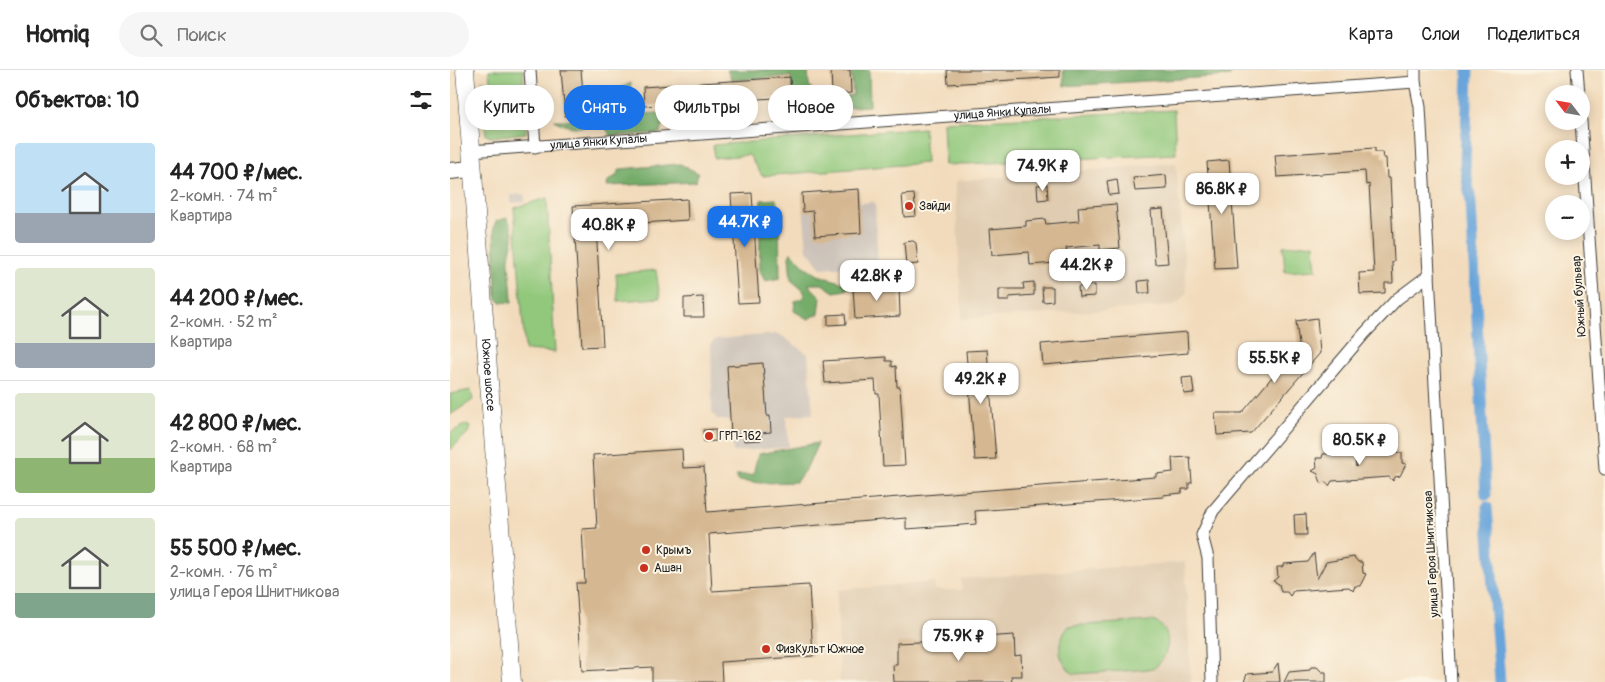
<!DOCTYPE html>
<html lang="ru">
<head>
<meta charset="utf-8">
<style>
	:root { --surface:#fff; --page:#f6f6f6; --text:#222; --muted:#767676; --line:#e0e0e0; --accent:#1a73e8 }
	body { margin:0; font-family:Pangolin,sans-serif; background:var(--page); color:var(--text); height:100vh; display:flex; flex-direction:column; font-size:19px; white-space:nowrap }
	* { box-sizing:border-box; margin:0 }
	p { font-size:16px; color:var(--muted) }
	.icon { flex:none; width:28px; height:28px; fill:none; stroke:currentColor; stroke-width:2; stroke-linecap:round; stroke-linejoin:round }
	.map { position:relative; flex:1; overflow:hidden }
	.side { display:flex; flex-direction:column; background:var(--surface); width:450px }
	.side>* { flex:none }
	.hud { position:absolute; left:15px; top:15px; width:475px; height:45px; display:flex; gap:10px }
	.needle { width:32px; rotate:301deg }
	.tools { position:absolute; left:1095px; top:15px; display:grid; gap:10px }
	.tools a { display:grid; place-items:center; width:45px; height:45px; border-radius:50%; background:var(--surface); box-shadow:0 2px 12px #0003; font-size:25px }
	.price { position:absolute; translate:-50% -42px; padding:0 11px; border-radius:10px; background:#fff; color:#222; font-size:16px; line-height:32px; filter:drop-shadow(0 1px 2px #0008) }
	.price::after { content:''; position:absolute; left:50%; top:30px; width:15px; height:11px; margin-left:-8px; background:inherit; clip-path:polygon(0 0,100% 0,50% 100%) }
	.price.active { background:var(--accent); color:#fff }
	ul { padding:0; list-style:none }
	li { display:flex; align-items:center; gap:15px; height:125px; padding:0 15px }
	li+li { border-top:1px solid var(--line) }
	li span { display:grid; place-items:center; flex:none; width:140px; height:100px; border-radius:5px; color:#555 }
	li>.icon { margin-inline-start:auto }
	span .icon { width:60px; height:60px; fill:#fffc; stroke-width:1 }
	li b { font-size:21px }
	h2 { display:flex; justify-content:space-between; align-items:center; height:60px; padding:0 15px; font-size:21px }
	.tag { padding:0 18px; border-radius:22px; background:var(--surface); box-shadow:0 2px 12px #0003; font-size:18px; line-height:45px }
	.tag.active { background:var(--accent); color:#fff }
	header { display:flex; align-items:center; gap:30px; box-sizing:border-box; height:70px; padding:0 25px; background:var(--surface); border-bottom:1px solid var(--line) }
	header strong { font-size:24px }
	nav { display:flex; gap:28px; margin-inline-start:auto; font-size:18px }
	.search { width:350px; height:45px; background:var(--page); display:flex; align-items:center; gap:12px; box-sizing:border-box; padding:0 18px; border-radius:28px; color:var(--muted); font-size:19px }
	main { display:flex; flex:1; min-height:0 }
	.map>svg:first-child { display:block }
</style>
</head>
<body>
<header>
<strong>Homiq</strong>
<div class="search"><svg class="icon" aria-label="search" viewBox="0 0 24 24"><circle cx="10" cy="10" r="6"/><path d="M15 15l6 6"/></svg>Поиск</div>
<nav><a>Карта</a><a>Слои</a><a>Поделиться</a></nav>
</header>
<main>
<section class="side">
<h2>Объектов: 10<svg class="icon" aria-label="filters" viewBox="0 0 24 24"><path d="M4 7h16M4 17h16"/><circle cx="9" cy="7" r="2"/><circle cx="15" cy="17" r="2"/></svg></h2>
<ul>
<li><span style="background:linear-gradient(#bfe0f5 70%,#9aa5b1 0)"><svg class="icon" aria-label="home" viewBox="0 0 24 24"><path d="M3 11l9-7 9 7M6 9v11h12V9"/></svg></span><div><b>44 700 ₽/мес.</b><p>2-комн. · 74 m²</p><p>Квартира</p></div></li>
<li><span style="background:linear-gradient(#dfe7d0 75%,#9aa5b1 0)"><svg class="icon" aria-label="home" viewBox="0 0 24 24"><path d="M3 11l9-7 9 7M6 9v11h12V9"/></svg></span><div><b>44 200 ₽/мес.</b><p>2-комн. · 52 m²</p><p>Квартира</p></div></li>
<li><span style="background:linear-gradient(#dfe7d0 65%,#8fb573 0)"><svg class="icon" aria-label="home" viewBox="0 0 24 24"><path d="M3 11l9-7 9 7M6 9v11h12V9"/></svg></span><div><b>42 800 ₽/мес.</b><p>2-комн. · 68 m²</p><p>Квартира</p></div></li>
<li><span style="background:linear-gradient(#dfe7d0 75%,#7fa58c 0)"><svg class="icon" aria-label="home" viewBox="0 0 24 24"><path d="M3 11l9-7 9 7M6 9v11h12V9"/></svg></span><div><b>55 500 ₽/мес.</b><p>2-комн. · 76 m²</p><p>улица Героя Шнитникова</p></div></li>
</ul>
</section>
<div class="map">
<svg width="1155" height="612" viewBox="0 0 1155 612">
	<rect width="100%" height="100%" fill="#fcf5e5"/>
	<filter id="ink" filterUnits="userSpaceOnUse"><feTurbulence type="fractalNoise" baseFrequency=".02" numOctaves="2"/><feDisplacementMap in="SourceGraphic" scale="10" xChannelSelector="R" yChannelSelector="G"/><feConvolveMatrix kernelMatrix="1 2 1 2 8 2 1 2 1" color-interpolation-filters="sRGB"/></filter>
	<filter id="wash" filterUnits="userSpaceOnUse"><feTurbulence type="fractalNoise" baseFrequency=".0096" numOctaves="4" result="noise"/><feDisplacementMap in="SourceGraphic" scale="20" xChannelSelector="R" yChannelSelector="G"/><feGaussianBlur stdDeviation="1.12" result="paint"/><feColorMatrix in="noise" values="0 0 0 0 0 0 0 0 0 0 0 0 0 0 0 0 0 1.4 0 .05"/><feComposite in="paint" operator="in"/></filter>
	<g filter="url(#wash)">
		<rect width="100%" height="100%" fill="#f2dbbc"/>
		<path fill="#e0ccb1" d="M726,93L737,223L724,236L512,249L505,111Z
			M735,492L741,612H390L387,520L484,512L485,520H512L511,509Z"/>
		<path fill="#ccc2b9" d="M409,119L410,133L425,132L428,194L371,198L357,180L352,123Z
			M74,124L75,132L61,133V125Z
			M329,264L358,284L363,344L336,346L339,377L283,382L280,350H268L262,343L261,273L266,269Z"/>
		<path fill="#91c87b" stroke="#56724c" d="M39,0H73L76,63L40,67L36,65L32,11L40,12Z
			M724,40L726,84L495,95L493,52Z
			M474,58L476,93L312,106L299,85L264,88L263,75Z
			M97,128L105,282L75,280L64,138Z
			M864,174L866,200L835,202L833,176Z
			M206,200L210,228L168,231L166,204Z
			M21,320L23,330L0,345V324Z
			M16,354L20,357L18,363L0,380V363Z
			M702,551C726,558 719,588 703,599L624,604C607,591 605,573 619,556Z"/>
		<path fill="#74ac6b" stroke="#486444" d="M277,0H358L359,15L370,29L403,25L401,0H419L420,36L334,41L343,28L341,6L282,10Z
			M613,0H782L780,6L614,16Z
			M181,13L178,28L186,44L211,43L215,49L210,63L161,66L152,53C133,58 121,60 104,50H134C148,29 158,23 181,13Z
			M230,94L248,103L246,112L157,116L158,111L166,106L170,99Z
			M326,129L329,140L330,208L315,211L309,200L311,130Z
			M57,148C70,171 58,174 59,194C60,207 62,220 62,233L50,232L46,227L44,156L46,151Z
			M341,182L356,197L368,205L400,215L396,220L384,222L372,214H358L371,227L369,244L358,249L344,241L345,231L353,228L354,221L341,210L339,186Z
			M368,373L357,397L346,412L312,413L287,411V405H303L308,384Z"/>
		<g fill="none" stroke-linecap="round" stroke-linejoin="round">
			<path stroke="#69a5da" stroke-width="11" d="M1018,0L1015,96L1021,133L1036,425
				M1037,437L1050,612"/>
		</g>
		<g id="blocks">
			<path fill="#d5b892" d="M111,0H131L135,44L115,46Z
				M381,0H400L401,23L382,24Z
				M497,0H610V7L498,14Z
				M340,7L341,27L194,36L193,17Z
				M53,23H63L64,39H54Z
				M925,78V82H932L933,88H936L937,108H940L944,191L942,192L943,213H935V223L910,224L909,203L924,202L919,114L916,115L915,101L827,107L825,85Z
				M779,90L787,198L765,199L757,92Z
				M716,105L717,119L685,121L683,108Z
				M667,109L669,124L659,125L657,111Z
				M597,114L598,129L588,130L587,115Z
				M409,119L411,163L365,166L363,141L353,142L352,123Z
				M302,123L309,232L288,233L281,124Z
				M464,124L466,146L454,147L452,125Z
				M237,129L238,150L146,156L153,276L132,277L123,136Z
				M666,134L670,178L650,180V175L616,178L618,192L580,195L579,182L542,185L540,159L576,156V151L595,149L596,154L629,151L628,137Z
				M713,139L718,193L705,194L701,140Z
				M463,171L466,173L468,194L456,195L454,172Z
				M699,210L700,223H689L688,211Z
				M584,212V225L559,227V231H549V219H574L573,213Z
				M449,215L450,246L405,249L403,218Z
				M645,215V226L629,227L628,217Z
				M592,217H603V231L593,232Z
				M253,227L254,247H234V228Z
				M395,244L396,254L378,255V245Z
				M867,248L870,283L801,363L767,365L765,343H792L849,275L846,251Z
				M737,262L738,283L593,295L591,274Z
				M537,280L546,389L525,390L516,281Z
				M436,287V291H442V297L446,296L447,317H450L455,395L433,396L429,324H426L425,310L375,313L373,291Z
				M313,293L317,346H320L321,362L311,363V370L294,371L293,364L281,365L277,296Z
				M742,307L744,323L734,324L732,308Z
				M265,359L266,371L254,372L253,360Z
				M903,373L906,397L915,382L944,378L948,383H952V393L956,394L950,406L945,407L943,411L939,407L882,411L879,416L876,412L871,413L868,404L862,401L867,398L866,388H872L873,384L898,382Z
				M232,379L233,398L254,397L257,442L706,407V404L723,402L722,388L740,387L742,413H739V419H732V423L713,425V427L525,441L526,454L456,459V448L259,464L262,521L359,515L363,586L271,592L272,612H202V597L132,601L126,513H135L132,459L147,458L143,385Z
				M856,444L857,465H845L844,445Z
				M864,483L867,509L876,492L904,487L908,492H912L913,503L916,504L910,516H905L903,521L899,517L843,521L840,526L837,522H831L829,514L823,511L828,507L827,497H832L834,494L858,492Z
				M564,565L565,586L571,585L572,606H561L562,612H444L443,595H447V573L491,571L492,578L519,577V568Z
				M828,593L830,612H794L797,604L822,602Z
				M861,597H867L872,602H876V612H834L839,602L860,600Z"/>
		</g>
	</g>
	<g filter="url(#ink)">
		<use href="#blocks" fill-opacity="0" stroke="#3c3934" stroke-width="1"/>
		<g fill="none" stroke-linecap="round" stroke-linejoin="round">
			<defs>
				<g id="street">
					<path d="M80,0L85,77"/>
					<path d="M965,0V12L970,37L1001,612"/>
					<path d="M1127,0L1129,24"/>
					<path d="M1131,51L1155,399"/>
					<path id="s1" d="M20,81L965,12"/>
					<path d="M762,612L758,488L752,465L763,441L914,264L947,229L979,205"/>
				</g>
				<path id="secondary" d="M0,101L21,99"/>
				<g id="primary">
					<path id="s2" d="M15,0L62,612"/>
				</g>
			</defs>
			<use href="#street" stroke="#3c3934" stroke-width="13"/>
			<use href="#secondary" stroke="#3c3934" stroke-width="18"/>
			<use href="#primary" stroke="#3c3934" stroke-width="19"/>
			<use href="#street" stroke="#fff" stroke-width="11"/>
			<use href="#secondary" stroke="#fff" stroke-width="16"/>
			<use href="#primary" stroke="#fff" stroke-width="18"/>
		</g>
	</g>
	<g fill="#c8321e" stroke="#fcf5e5" stroke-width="2">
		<circle cx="459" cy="136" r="5"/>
		<circle cx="259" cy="366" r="5"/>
		<circle cx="196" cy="480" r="5"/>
		<circle cx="194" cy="498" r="5"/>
		<circle cx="316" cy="579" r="5"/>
	</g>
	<g text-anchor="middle" stroke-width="4" stroke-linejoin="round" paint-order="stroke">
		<g font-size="12" fill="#1c1c1c" stroke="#fcf5e5">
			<text dy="4" stroke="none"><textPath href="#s1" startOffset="534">улица Янки Купалы</textPath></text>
			<text dy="4" stroke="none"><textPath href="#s1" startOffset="129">улица Янки Купалы</textPath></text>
			<text transform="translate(1129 226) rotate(-94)" y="4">Южный бульвар</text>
			<text dy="4" stroke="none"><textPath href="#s2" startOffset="306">Южное шоссе</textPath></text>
			<text transform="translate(981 484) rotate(-93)" y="4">улица Героя Шнитникова</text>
		</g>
		<g font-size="12" fill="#1c1c1c" stroke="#fcf5e5" text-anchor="start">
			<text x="469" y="140">Зайди</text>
			<text x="269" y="370">ГРП-162</text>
			<text x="206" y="484">Крымъ</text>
			<text x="204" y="502">Ашан</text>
			<text x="326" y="583">ФизКульт Южное</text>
		</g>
	</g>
</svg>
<div class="tools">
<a><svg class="needle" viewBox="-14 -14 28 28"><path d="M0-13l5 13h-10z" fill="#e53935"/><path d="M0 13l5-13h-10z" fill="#767676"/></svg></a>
<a>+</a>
<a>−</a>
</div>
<b class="price" style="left:593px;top:122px">74.9K ₽</b>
<b class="price" style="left:772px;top:145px">86.8K ₽</b>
<b class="price active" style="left:295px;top:178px">44.7K ₽</b>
<b class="price" style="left:159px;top:181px">40.8K ₽</b>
<b class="price" style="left:637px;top:221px">44.2K ₽</b>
<b class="price" style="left:427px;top:232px">42.8K ₽</b>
<b class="price" style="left:825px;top:314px">55.5K ₽</b>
<b class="price" style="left:531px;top:335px">49.2K ₽</b>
<b class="price" style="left:910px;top:396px">80.5K ₽</b>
<b class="price" style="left:509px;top:592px">75.9K ₽</b>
<div class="hud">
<a class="tag">Купить</a>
<a class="tag active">Снять</a>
<a class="tag">Фильтры</a>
<a class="tag">Новое</a>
</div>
</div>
</main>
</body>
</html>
